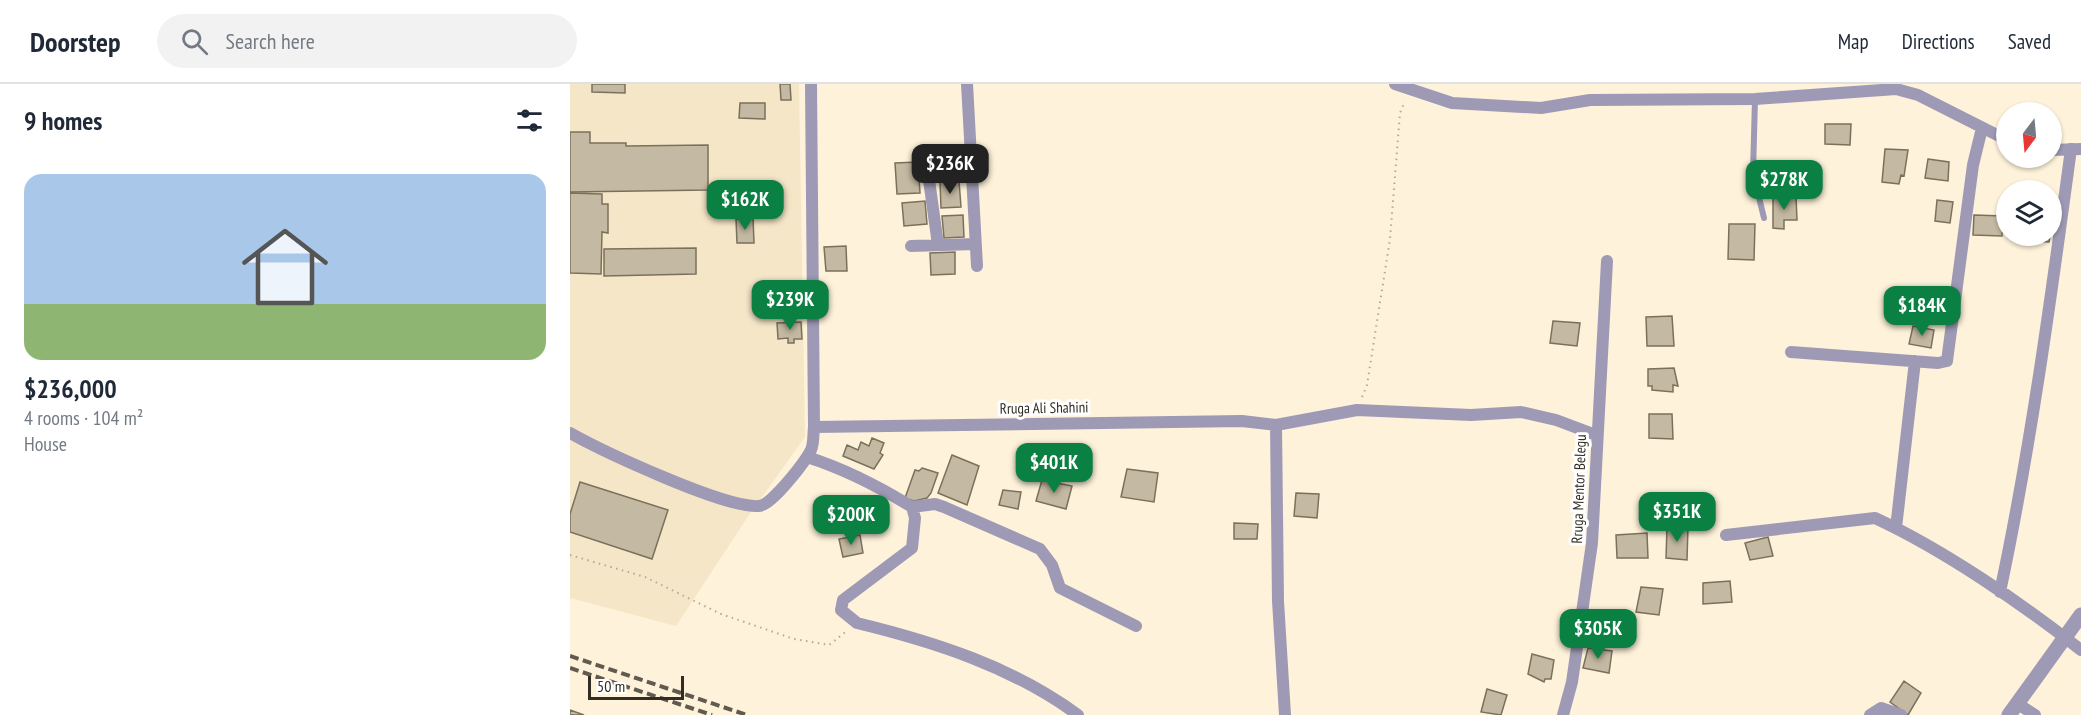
<!DOCTYPE html>
<html lang="en">
<head>
<meta charset="utf-8">
<style>
	:root { --surface:#fff; --page:#f2f2f3; --text:#1f2937; --muted:#747a83; --line:#e0e1e3; --accent:#0b8043 }
	body { margin:0; font-family:"PT Sans Narrow",sans-serif; background:var(--page); color:var(--text); height:100vh; display:flex; flex-direction:column; font-size:22px; white-space:nowrap }
	* { box-sizing:border-box; margin:0 }
	p { font-size:20px; color:var(--muted) }
	.icon { flex:none; width:33px; height:33px; fill:none; stroke:currentColor; stroke-width:2; stroke-linecap:round; stroke-linejoin:round }
	.map { position:relative; flex:1; overflow:hidden }
	.details { display:flex; flex-direction:column; background:var(--surface); width:570px }
	.details>* { flex:none }
	.needle { width:39px; rotate:196deg }
	.fabs { position:absolute; left:1426px; top:18px; display:grid; gap:12px }
	.fabs a { display:grid; place-items:center; width:66px; height:66px; border-radius:50%; background:var(--surface); box-shadow:0 2px 4px #0004; font-size:30px }
	.scale { position:absolute; left:18px; bottom:15px; width:96px; box-sizing:border-box; padding-left:6px; border:3px solid #312d24; border-top:0; font-size:16px; line-height:21px; white-space:nowrap; color:#312d24; -webkit-text-stroke:4px #fff; paint-order:stroke }
	.price { position:absolute; translate:-50% -51px; padding:0 14px; border-radius:12px; background:var(--accent); color:#fff; font-size:20px; line-height:39px; filter:drop-shadow(0 2px 3px #0008) }
	.price::after { content:''; position:absolute; left:50%; top:36px; width:18px; height:14px; margin-left:-9px; background:inherit; clip-path:polygon(0 0,100% 0,50% 100%) }
	.price.current { background:#222; color:#fff }
	ul { padding:0; list-style:none }
	li { display:grid; align-content:center; gap:12px; height:318px; padding:0 24px }
	li span { display:grid; place-items:center; height:186px; border-radius:18px; color:#555 }
	li>.icon { margin-inline-start:auto }
	span .icon { width:108px; height:108px; fill:#fffc; stroke-width:1 }
	li b { font-size:26px }
	h2 { display:flex; justify-content:space-between; align-items:center; height:72px; padding:0 24px; font-size:26px }
	header { display:flex; align-items:center; gap:36px; box-sizing:border-box; height:84px; padding:0 30px; background:var(--surface); border-bottom:2px solid var(--line) }
	header strong { font-size:28px }
	nav { display:flex; gap:33px; margin-inline-start:auto; font-size:21px }
	.search { width:420px; height:54px; background:var(--page); display:flex; align-items:center; gap:15px; box-sizing:border-box; padding:0 21px; border-radius:33px; color:var(--muted); font-size:22px }
	main { display:flex; flex:1; min-height:0 }
	.map>svg:first-child { display:block }
</style>
</head>
<body>
<header>
<strong>Doorstep</strong>
<div class="search"><svg class="icon" aria-label="search" viewBox="0 0 24 24"><circle cx="10" cy="10" r="6"/><path d="M15 15l6 6"/></svg>Search here</div>
<nav><a>Map</a><a>Directions</a><a>Saved</a></nav>
</header>
<main>
<section class="details">
<h2>9 homes<svg class="icon" aria-label="filters" viewBox="0 0 24 24"><path d="M4 7h16M4 17h16"/><circle cx="9" cy="7" r="2"/><circle cx="15" cy="17" r="2"/></svg></h2>
<ul>
<li><span style="background:linear-gradient(#a9c7e8 70%,#8fb573 0)"><svg class="icon" aria-label="home" viewBox="0 0 24 24"><path d="M3 11l9-7 9 7M6 9v11h12V9"/></svg></span><div><b>$236,000</b><p>4 rooms · 104 m²</p><p>House</p></div></li>
</ul>
</section>
<div class="map">
<svg width="1511" height="631" viewBox="0 0 1511 631">
	<rect width="100%" height="100%" fill="#fef2da"/>
	<path fill="#f5e6c7" d="M0,0H229L235,353L179,431L106,542L0,514Z"/>
	<path fill="#c4b9a2" stroke="#7b715b" stroke-width="1.5" d="M22,0H55V9L22,8Z
		M210,0H220L221,16H211Z
		M170,19H195V35L169,34Z
		M1255,40H1281L1280,61L1255,60Z
		M0,48H20V59H56V62L138,61V106L0,108Z
		M1315,65L1338,66L1334,92L1331,91L1329,100L1312,98Z
		M389,72L391,91L363,94L362,75Z
		M1358,75L1379,78L1378,97L1355,94Z
		M348,78L350,109L327,110L325,79Z
		M389,97L391,123L371,124L370,98Z
		M0,109L32,110V120H38V149L32,148L31,190L0,189Z
		M1226,112L1227,136H1214V145L1203,144V113Z
		M1367,116L1383,118L1380,139L1365,137Z
		M355,117L357,140L334,142L332,119Z
		M393,131L394,153L374,154L372,132Z
		M1404,131L1433,132L1432,152L1403,151Z
		M183,134L184,159H167L166,135Z
		M1159,140H1185L1184,176L1158,175Z
		M1463,152H1480L1479,158L1462,157Z
		M276,162L277,187H256L254,163Z
		M126,164V190L34,192V165Z
		M385,168V190L361,191L360,169Z
		M1102,232L1104,262H1077L1076,233Z
		M983,237L1010,239L1007,262L980,259Z
		M231,238L232,255H224V259H218V254L208,255L207,239Z
		M1343,242L1364,246L1361,264L1339,260Z
		M1104,284L1108,302L1103,301V308L1082,306V302H1078V285Z
		M1079,330H1102L1103,355L1079,354Z
		M302,354L314,359L310,369L313,371L304,385L273,372L277,361L288,366L291,358L299,362Z
		M382,371L409,382L397,421L368,409Z
		M352,384L368,389L361,409L357,414L344,417L335,414L345,386L349,387Z
		M557,385L588,389L584,418L551,413Z
		M472,396L502,402L496,425L466,417Z
		M10,398L98,426L82,475L0,448V430Z
		M433,406L451,408L448,425L429,421Z
		M726,409L749,410L747,434L724,432Z
		M664,439L688,440L687,455H664Z
		M1097,443H1118L1117,476L1096,474Z
		M1077,449L1078,474H1047L1046,451Z
		M290,451L293,469L273,473L269,455Z
		M1198,453L1203,472L1180,476L1175,459Z
		M1160,497L1162,518L1133,520V499Z
		M1071,503L1093,505L1089,531L1066,528Z
		M1018,564L1042,567L1039,589L1013,584Z
		M962,570L984,576L981,595H975L974,598L958,590Z
		M1334,597L1351,609L1338,631L1320,618Z
		M917,605L937,611L931,631L911,628Z
		M0,626L14,631H0Z"/>
	<g fill="none" stroke-linecap="round" stroke-linejoin="round">
		<path stroke="#b2a996" stroke-width="2" stroke-dasharray="1.5 4.5" stroke-linecap="butt" d="M792,313L797,301L820,155L830,29L835,17
			M0,471L75,493L151,530L224,555L259,561L278,546"/>
		<path stroke="#9e9ab5" stroke-width="6" d="M1185,15L1183,89L1194,134"/>
		<path stroke="#9e9ab5" stroke-width="12" d="M397,0L407,182
			M825,0L882,19L971,24L1020,16L1185,15L1326,5L1348,11L1437,56
			M1482,66L1511,65
			M356,74L368,161
			M341,162L405,160
			M1221,268L1368,279L1377,277L1403,81L1412,44
			M706,341L708,517L715,631
			M244,343L672,337L706,341L787,326L901,331L951,328L986,336L1026,351
			M0,349C32,367 156,425 189,422C201,422 235,378 241,366C244,359 243,351 244,343L241,0
			M237,373C275,385 308,402 342,423L345,434L342,464L273,516L271,526L287,539C365,558 443,583 508,631
			M342,423L365,420L374,423L470,465L482,481L490,504L566,542
			M1326,444L1345,277
			M1156,451L1305,434C1374,466 1451,519 1511,566
			M1430,508C1461,362 1481,213 1501,65
			M1448,620L1465,631
			M993,631L1002,598L1022,459L1037,177
			M1300,631L1311,624L1331,631"/>
		<path stroke="#9e9ab5" stroke-width="15" d="M1439,631L1511,531"/>
		<path stroke="#615b4f" stroke-width="4" stroke-dasharray="9 4.5" stroke-linecap="butt" d="M0,572L177,631
			M0,584L142,631"/>
	</g>
	<g text-anchor="middle" stroke-width="6" stroke-linejoin="round" paint-order="stroke">
		<g font-size="15" fill="#312d24" stroke="#fff">
			<text transform="translate(474 324) rotate(-1)" y="5">Rruga Ali Shahini</text>
			<text transform="translate(1009 405) rotate(-88)" y="5">Rruga Mentor Belegu</text>
		</g>
	</g>
</svg>
<div class="fabs">
<a><svg class="needle" viewBox="-14 -14 28 28"><path d="M0-13l5 13h-10z" fill="#e53935"/><path d="M0 13l5-13h-10z" fill="#747a83"/></svg></a>
<a><svg class="icon" aria-label="layers" viewBox="0 0 24 24"><path d="M12 4l9 5-9 5-9-5zM3 14l9 5 9-5"/></svg></a>
</div>
<div class="scale">50 m</div>
<b class="price current" style="left:380px;top:111px">$236K</b>
<b class="price" style="left:1214px;top:127px">$278K</b>
<b class="price" style="left:175px;top:147px">$162K</b>
<b class="price" style="left:220px;top:247px">$239K</b>
<b class="price" style="left:1352px;top:253px">$184K</b>
<b class="price" style="left:484px;top:410px">$401K</b>
<b class="price" style="left:1107px;top:459px">$351K</b>
<b class="price" style="left:281px;top:462px">$200K</b>
<b class="price" style="left:1028px;top:576px">$305K</b>
</div>
</main>
</body>
</html>
